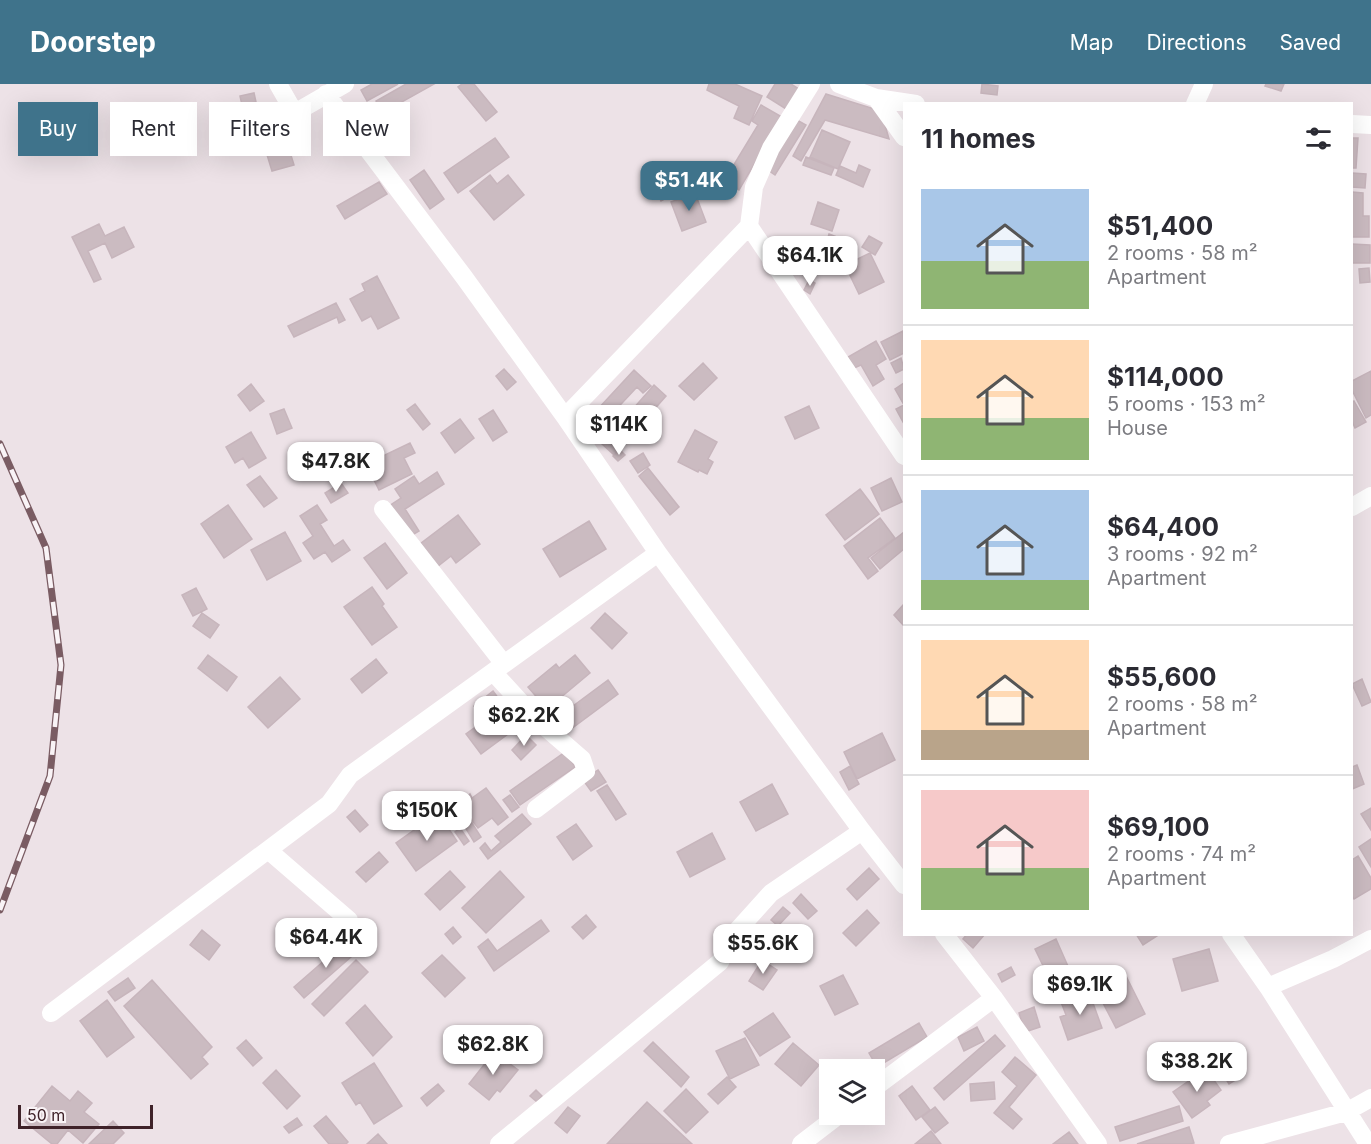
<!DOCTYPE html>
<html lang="en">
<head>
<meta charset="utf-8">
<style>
	:root { --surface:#fff; --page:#f7f7f7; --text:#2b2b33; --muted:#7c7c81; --line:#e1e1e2; --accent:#3f738b }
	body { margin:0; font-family:Inter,sans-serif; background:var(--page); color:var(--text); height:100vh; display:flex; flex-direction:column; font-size:22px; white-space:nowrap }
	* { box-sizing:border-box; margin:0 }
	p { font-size:20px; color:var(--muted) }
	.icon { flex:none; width:33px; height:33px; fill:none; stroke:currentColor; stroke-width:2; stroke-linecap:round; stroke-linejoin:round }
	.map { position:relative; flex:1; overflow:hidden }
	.sheet { position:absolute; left:903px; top:18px; width:450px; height:834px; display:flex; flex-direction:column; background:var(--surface); border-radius:0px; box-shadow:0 6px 24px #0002 }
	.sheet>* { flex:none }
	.banner { position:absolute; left:18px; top:18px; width:570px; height:54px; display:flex; gap:12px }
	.controls { position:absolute; left:819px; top:975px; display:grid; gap:12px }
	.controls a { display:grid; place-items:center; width:66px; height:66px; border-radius:0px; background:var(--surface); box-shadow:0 6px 24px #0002; font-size:30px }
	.scale { position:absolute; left:18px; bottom:15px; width:135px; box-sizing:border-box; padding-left:6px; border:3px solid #3f2229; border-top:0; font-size:16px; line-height:21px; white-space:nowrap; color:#3f2229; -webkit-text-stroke:4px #f9f3f6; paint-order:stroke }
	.price { position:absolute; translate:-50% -51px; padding:0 14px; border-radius:12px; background:#fff; color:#222; font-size:20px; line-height:39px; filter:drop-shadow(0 2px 3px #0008) }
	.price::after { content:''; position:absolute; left:50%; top:36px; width:18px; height:14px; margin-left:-9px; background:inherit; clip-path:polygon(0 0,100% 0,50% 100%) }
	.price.on { background:var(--accent); color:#fff }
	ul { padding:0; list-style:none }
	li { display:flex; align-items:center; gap:18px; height:150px; padding:0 18px }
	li+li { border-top:2px solid var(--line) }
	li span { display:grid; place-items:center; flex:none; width:168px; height:120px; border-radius:0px; color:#555 }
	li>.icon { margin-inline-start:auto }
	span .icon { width:72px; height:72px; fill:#fffc; stroke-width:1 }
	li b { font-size:26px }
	h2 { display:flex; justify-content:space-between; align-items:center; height:72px; padding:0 18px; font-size:26px }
	.chip { padding:0 21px; border-radius:0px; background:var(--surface); box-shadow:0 6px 24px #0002; font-size:21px; line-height:54px }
	.chip.on { background:var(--accent); color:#fff }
	header { display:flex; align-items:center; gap:36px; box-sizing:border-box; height:84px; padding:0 30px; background:var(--accent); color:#fff }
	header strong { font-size:28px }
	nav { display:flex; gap:33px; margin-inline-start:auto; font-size:21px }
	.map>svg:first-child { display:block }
</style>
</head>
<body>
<header>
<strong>Doorstep</strong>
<nav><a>Map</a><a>Directions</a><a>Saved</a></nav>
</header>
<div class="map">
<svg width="1371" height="1060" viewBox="0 0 1371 1060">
	<rect width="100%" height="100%" fill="#ede2e7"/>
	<path fill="#cbbbc1" stroke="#c7b5bc" stroke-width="1.5" d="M372,0H398L367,17L361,6Z
		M406,0H434L382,29L376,17Z
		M462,0H474L497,28L486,37L458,3Z
		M709,0H735L762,12L749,41L734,34L739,22L707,6Z
		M775,0H791L799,5L786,25L767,13Z
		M982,0L998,2L997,11L981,9Z
		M1266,0H1284L1281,7L1265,2Z
		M254,9L256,18L242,21L240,12Z
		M826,10L881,27L889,55L825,36L801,77L793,72Z
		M761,21L782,33L739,106L724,97L758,41L752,37Z
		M795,35L806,41L775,91L765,84Z
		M822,46L850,58L838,85L810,73Z
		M395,50L401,60L388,69L382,59Z
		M495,54L509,73L458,109L444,89Z
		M1352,54H1358L1356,84H1352Z
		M286,55L294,81L272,87L264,61Z
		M806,73L834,84L831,91L803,81Z
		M859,81L870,86L863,103L836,91L840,82L856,89Z
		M424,86L444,115L430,125L410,96Z
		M1352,89L1366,90L1365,104L1352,103Z
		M490,91L497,100L508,91L524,111L494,136L470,107Z
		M379,98L387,110L345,135L337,122Z
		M672,101L676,109L661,117L657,108Z
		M1352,108L1363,109V132H1369V153H1352Z
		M695,109L706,138L682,147L671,118Z
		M818,118L839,126L832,147L811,140Z
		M99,140L105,152L124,143L134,163L112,174L105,159L88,167L101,195L94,198L72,153Z
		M829,150L842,155L838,168L825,164Z
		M869,152L882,159L875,171L862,163Z
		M1352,160L1370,161V179H1352Z
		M870,169L884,198L859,210L845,181Z
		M1369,184L1370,198L1360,199L1359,185Z
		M377,192L399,234L378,245L371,232L362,237L350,215L365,207L362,200Z
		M809,196L815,199L810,210L804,206Z
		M336,219L345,236L339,239L337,233L294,253L288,242Z
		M903,247L904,269L890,276L881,258Z
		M876,257L886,275L876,281L884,295L873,302L861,281L854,284L848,273Z
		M901,274L904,285L896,289L891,279Z
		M703,279L717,294L694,316L679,302Z
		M504,285L516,298L507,306L496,292Z
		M634,286L651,302L643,309L637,303L595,348L585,339Z
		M1371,287V331L1366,334L1352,306V297Z
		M904,299V337L903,338L896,325L904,321L895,305Z
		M251,300L264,317L250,327L238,311Z
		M654,301L666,312L614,371L602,360Z
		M1354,317L1366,338L1355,344L1352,337V318Z
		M415,320L430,340L423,346L407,326Z
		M809,322L819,344L795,355L785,333Z
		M284,325L292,344L277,350L270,330Z
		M493,326L507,348L493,357L479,335Z
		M460,335L474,354L455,369L441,349Z
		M695,346L717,358L708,375L713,378L707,390L699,386L698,388L678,378Z
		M251,348L266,374L249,384L243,374L235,379L226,363Z
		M410,359L415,369L404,374L412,390L379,406L366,380Z
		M620,366L625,371L618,377L613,372Z
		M643,369L650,381L638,389L630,377Z
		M648,384L679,423L670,431L639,392Z
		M437,388L444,400L405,425L419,447L409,453L389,422L401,414L395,405L414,392L419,400Z
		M260,392L277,414L264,423L247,401Z
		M891,394L902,418L882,427L871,404Z
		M341,399L348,409L331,419L325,409Z
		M860,405L879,430L845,456L826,431Z
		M228,421L252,455L224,474L201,440Z
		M317,421L327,436L320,440L334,462L343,456L350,466L332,478L325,468L314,475L303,459L313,452L300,432Z
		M458,431L480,460L456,479L451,472L437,483L420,460Z
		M880,434L895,454L868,474L878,487L868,495L844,462Z
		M589,437L606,465L560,493L543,465Z
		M285,448L301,477L267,496L251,466Z
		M904,448V465L880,485L871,474Z
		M385,459L407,489L387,505L364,474Z
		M372,503L384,520L382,522L397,543L372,561L344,523Z
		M196,504L207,525L193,532L182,511Z
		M904,520V542L894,531Z
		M202,529L219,541L210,554L193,542Z
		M605,529L627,549L612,565L591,544Z
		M208,571L237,593L227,607L198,584Z
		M575,571L590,589L547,625L528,603L556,580L559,584Z
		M376,575L387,589L362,609L351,595Z
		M280,593L300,615L268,644L248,623Z
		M1362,595L1371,618L1362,622L1352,600Z
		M608,596L618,610L563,651L553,637Z
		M493,607L519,642L481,670L466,650L485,636L474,622Z
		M882,649L895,676L857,695L844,668Z
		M526,651L536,661L521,676L512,666Z
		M565,668L575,683L520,721L510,707Z
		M1357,681L1364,700L1352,705V683Z
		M850,682L859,700L849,706L840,688Z
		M598,686L606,698L591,707L583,696Z
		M772,700L788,730L756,747L740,718Z
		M607,701L626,730L616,736L597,707Z
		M486,704L508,733L498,741L492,734L478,744L471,735L463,742L458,736L449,743L441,733L470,710L472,714Z
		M510,711L519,723L512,728L503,716Z
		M1371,724V746L1361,730Z
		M355,726L368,741L360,748L347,733Z
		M438,729L457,757L416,787L396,759Z
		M522,730L531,740L488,775L480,764L485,759L491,767L501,758L495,752Z
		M472,739L481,753L474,758L465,743Z
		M576,740L592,762L573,776L557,753Z
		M460,744L469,757L464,761L455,748Z
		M712,749L725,775L690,793L677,768Z
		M1371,755V783L1359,763Z
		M379,768L388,778L366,798L356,788Z
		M1358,772L1371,794V805L1354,815L1352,812V776Z
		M869,784L879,795L857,816L847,805Z
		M450,787L465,803L440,826L425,810Z
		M500,787L524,813L486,849L462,824Z
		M801,810L817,827L808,835L793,819Z
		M783,823L790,829L778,842L771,836Z
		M867,826L879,839L856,862L843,849Z
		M586,831L596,843L583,855L572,843Z
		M541,836L549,847L494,887L478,863L488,855L497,867Z
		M453,843L461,853L453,860L445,850Z
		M202,846L220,861L209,876L190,861Z
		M967,850H985L973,864L963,855Z
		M1136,850H1160L1143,861Z
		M349,855L359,866L304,914L294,903Z
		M1056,855L1071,889L1051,898L1035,865Z
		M1209,865L1218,897L1182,907L1173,875Z
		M442,871L465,894L445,913L422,889Z
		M356,876L368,888L324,932L312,920Z
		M762,876L777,886L763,906L749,897Z
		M1011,883L1015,891L1002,898L998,890Z
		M843,891L858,920L835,931L820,902Z
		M1126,892L1145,930L1116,944L1102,917L1111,913L1106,902Z
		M128,894L135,904L115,917L108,908Z
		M152,896L212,963L202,973L208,980L191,995L124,922Z
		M1089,908L1102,944L1068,956L1060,933L1066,931L1061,918Z
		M107,916L134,953L107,973L80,937Z
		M365,921L392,953L373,972L346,939Z
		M1034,923L1040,943L1025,948L1019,929Z
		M773,929L790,953L760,972L744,948Z
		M919,939L927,953L877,983L869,969Z
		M977,943L984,957L964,967L958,953Z
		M995,951L1005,962L944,1016L934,1004Z
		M745,954L759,981L730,995L716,967Z
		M246,956L262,974L253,982L237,964Z
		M653,958L689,993L681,1003L644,967Z
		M793,959L819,981L801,1002L775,980Z
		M494,968L518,986L500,1008L497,1006L489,1016L469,1000Z
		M1015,973L1036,991L1009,1023L1022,1035L1013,1045L994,1029L1017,1002L1002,988Z
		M1169,976L1174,988L1162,993L1157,981Z
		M374,979L402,1022L374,1040L360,1018L356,1021L342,999Z
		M1227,979L1237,995L1229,1000L1219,984Z
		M1206,985L1221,1006L1207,1017L1210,1021L1192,1034L1173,1008Z
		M276,986L300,1012L287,1025L263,999Z
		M727,993L736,1003L718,1020L708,1010Z
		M994,998L995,1015L971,1017L970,1000Z
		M438,1000L444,1007L427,1022L421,1014Z
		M52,1002L70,1017L78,1007L92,1019L84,1028L99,1040L83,1059L68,1046L57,1060H52L24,1037Z
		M912,1002L930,1026L916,1036L899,1012Z
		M686,1005L708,1028L686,1049L664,1027Z
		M536,1006L542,1012L537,1018L530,1012Z
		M647,1018L692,1060H607Z
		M1179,1022L1183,1037L1120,1057L1115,1043Z
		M568,1023L580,1032L567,1049L555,1039Z
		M935,1023L948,1039L935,1049L922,1033Z
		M326,1032L348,1058L346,1060H329L314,1042Z
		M297,1034L302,1041L289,1049L284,1043Z
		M113,1037L124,1049L113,1060H89Z
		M1189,1043L1194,1059L1191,1060H1137Z
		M931,1047L941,1060H915Z
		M1069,1048L1078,1060H1053Z
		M378,1050L387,1060H367Z"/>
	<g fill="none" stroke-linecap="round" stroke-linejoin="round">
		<path stroke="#fff" stroke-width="18" d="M278,0L294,28
			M839,0L876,14L916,20
			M326,10L464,193L565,333L658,469L862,747L904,801
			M876,14L904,53
			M1195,20L1204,0
			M1352,40L1371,41
			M246,57L345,0
			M749,142L904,372
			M565,333L749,142L754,103L771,64L811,0
			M1352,423L1371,412
			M383,425L504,580
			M493,588L537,636L582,675L586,687L536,725
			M268,766L349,836
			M944,850L994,914L1098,1060
			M1231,850L1268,903L1368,1060
			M1268,903L1333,875L1371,855
			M51,929L329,720L350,691L658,469
			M874,1004L994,914
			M499,1060L720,878L734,850L771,809L862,747
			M801,1060L840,1030
			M1229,1060L1346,1028L1371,1014"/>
		<defs>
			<path id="rail" d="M0,360L46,464L61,581L50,692L0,826"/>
		</defs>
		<use href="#rail" stroke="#7a5c63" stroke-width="7"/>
		<use href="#rail" stroke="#f9f3f6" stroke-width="4.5" stroke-dasharray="14" stroke-linecap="butt"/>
	</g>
</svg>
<div class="controls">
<a><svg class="icon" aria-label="layers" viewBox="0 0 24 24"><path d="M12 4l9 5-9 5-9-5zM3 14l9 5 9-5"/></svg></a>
</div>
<div class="scale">50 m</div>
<b class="price on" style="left:689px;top:128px">$51.4K</b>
<b class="price" style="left:810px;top:203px">$64.1K</b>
<b class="price" style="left:619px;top:372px">$114K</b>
<b class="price" style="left:336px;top:409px">$47.8K</b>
<b class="price" style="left:524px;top:663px">$62.2K</b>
<b class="price" style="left:427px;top:758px">$150K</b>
<b class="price" style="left:326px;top:885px">$64.4K</b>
<b class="price" style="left:763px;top:891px">$55.6K</b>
<b class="price" style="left:1080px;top:932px">$69.1K</b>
<b class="price" style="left:493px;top:992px">$62.8K</b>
<b class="price" style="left:1197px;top:1009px">$38.2K</b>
<div class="banner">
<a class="chip on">Buy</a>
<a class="chip">Rent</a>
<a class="chip">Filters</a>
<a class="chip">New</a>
</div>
<section class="sheet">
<h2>11 homes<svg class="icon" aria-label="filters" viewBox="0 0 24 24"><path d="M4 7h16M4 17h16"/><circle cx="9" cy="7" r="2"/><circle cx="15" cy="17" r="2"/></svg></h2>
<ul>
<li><span style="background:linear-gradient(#a9c7e8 60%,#8fb573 0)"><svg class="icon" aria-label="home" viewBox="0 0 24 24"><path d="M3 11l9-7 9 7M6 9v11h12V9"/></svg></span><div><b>$51,400</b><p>2 rooms · 58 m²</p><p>Apartment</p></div></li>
<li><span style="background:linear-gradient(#ffd9b3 65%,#8fb573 0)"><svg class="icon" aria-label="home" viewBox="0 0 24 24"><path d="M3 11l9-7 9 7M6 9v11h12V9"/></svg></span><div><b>$114,000</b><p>5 rooms · 153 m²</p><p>House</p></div></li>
<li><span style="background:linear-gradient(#a9c7e8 75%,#8fb573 0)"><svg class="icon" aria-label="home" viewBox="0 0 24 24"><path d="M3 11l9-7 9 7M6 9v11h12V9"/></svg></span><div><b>$64,400</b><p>3 rooms · 92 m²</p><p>Apartment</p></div></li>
<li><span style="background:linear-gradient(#ffd9b3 75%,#b9a48a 0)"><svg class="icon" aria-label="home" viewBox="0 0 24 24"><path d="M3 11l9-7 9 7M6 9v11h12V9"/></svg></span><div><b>$55,600</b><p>2 rooms · 58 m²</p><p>Apartment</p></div></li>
<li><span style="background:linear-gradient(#f6c9c9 65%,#8fb573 0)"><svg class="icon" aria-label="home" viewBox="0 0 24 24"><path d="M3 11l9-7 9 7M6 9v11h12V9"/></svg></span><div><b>$69,100</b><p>2 rooms · 74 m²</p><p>Apartment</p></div></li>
</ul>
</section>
</div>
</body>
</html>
